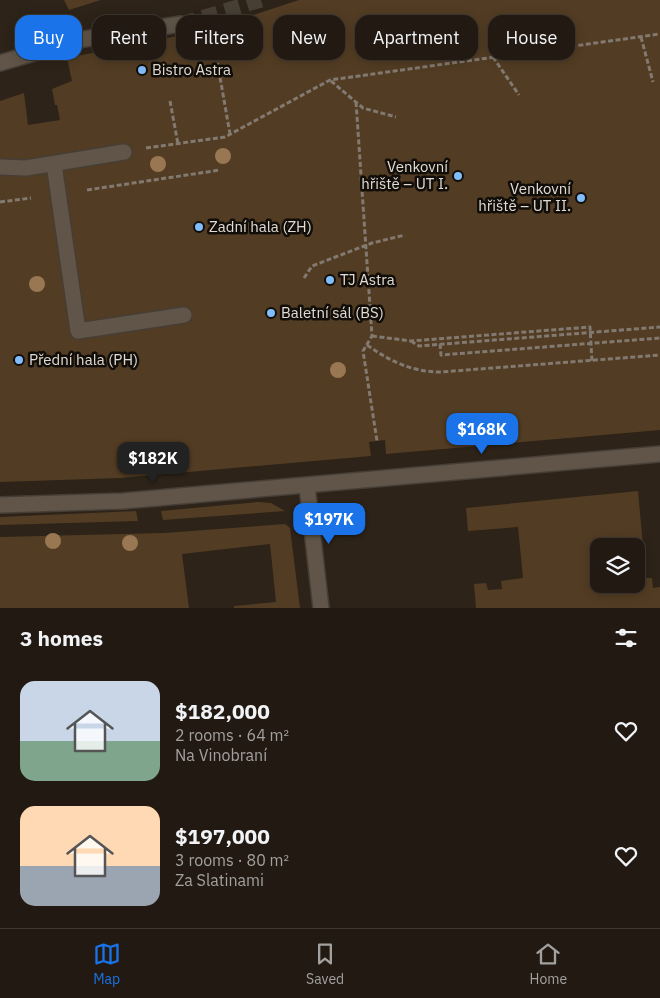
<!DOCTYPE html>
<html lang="en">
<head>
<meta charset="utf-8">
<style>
	:root { --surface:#221a12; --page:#2a231b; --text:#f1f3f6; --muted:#a2a19f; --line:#3f3832; --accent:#1a73e8 }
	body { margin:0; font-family:"IBM Plex Sans",sans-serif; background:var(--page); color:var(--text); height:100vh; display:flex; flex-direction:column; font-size:19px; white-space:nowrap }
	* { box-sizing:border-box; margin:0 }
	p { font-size:16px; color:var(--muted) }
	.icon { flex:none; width:28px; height:28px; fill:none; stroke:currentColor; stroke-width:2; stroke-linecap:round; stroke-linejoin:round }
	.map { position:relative; height:608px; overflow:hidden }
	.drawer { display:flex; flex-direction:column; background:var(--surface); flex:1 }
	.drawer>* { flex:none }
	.guide { position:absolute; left:15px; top:15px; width:630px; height:45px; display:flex; gap:10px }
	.fabs { position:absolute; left:590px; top:538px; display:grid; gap:10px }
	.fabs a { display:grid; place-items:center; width:55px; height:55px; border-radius:10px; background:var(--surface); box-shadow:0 2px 12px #0003,0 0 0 1px var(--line); font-size:25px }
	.price { position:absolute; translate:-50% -42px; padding:0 11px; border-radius:10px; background:var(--accent); color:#fff; font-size:16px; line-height:32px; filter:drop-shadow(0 1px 2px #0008) }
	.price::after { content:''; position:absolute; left:50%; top:30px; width:15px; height:11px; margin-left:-8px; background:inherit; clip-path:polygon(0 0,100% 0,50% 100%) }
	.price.current { background:#222; color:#fff }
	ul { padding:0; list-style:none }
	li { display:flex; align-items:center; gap:15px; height:125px; padding:0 20px }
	li span { display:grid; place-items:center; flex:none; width:140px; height:100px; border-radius:15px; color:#555 }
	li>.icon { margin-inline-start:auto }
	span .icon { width:60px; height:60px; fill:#fffc; stroke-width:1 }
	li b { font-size:21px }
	h2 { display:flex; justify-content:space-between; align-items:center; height:60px; padding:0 20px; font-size:21px }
	.pill { padding:0 18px; border-radius:15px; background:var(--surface); box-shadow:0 2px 12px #0003,0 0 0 1px var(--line); font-size:18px; line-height:45px }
	.pill.current { background:var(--accent); color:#fff }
	.tab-bar { display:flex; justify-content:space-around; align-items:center; height:70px; border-top:1px solid var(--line); background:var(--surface); font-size:14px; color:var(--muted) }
	.tab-bar a { display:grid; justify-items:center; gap:2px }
	.tab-bar .current { color:var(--accent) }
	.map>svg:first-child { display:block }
</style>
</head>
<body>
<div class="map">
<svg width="660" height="608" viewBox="0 0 660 608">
	<rect width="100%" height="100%" fill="#2d2318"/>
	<path fill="#523c23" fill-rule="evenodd" d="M64,0H101L69,10Z
		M299,0H660V430L386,454L385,440L369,442L371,456L120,478L0,482V101L24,93L28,125L60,120L57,105H55L52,89L72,81L67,58L207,30Z
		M638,491L646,578H652L653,588L660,587V608H476L474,584L486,583L488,590L502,589L501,581L523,578L518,527L468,531L466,508ZM636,546V584H599V546Z
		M258,502L271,503L285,511L163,520L161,511Z
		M136,511L138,521L0,525V517Z
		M285,524L290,528L300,608H234V606L276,602L270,544L182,554L189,608H0V537L164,533Z"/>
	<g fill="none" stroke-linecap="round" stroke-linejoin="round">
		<path stroke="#483f34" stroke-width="15" stroke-dasharray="15 8" stroke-linecap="butt" d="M181,24L261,0"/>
		<defs>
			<path id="minor" d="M0,63L78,40L181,24
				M54,164L78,331L184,315
				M0,167L26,168L124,152
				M307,486L321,608
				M0,505L123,501L660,454"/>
		</defs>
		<use href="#minor" stroke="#463e36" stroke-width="18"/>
		<path stroke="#827970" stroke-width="3" stroke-dasharray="5 2.5" stroke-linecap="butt" d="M211,26L230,134
			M641,37L653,82
			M493,57L519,95
			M331,81L363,108L396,117
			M170,101L178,144
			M356,102L372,336L363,351L377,441
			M146,148L225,137L330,80L660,34
			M87,190L220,170
			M0,202L31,198
			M304,278L312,266L372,243L405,235
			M372,336L411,341L590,327L592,361
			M411,341L419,346L660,327
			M440,344L441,355L660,338
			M367,345C391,362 413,372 441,372L660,355"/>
		<use href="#minor" stroke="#605548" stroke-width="15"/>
	</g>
	<g fill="#987752">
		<circle cx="223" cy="156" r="8"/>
		<circle cx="158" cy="164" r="8"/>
		<circle cx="37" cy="284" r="8"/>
		<circle cx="338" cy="370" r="8"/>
		<circle cx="53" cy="541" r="8"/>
		<circle cx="130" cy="543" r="8"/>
	</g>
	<g fill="#81bdfa" stroke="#110d08" stroke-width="2">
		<circle cx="142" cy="70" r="5"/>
		<circle cx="458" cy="176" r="5"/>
		<circle cx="581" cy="198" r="5"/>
		<circle cx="199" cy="227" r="5"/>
		<circle cx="330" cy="280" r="5"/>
		<circle cx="271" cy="313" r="5"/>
		<circle cx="19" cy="360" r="5"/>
	</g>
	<g text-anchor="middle" stroke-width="5" stroke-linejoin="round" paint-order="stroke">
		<g font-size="15" fill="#e1dbd3" stroke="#110d08" text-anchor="start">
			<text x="152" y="75">Bistro Astra</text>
			<text x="448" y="172" text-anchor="end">Venkovní<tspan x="448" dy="17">hřiště – UT I.</tspan></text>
			<text x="571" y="194" text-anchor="end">Venkovní<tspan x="571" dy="17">hřiště – UT II.</tspan></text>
			<text x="209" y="232">Zadní hala (ZH)</text>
			<text x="340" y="285">TJ Astra</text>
			<text x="281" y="318">Baletní sál (BS)</text>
			<text x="29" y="365">Přední hala (PH)</text>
		</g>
	</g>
</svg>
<div class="fabs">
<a><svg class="icon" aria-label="layers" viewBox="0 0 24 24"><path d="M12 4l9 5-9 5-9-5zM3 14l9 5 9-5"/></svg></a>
</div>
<b class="price" style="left:482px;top:455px">$168K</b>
<b class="price current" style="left:153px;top:484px">$182K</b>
<b class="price" style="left:329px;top:545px">$197K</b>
<div class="guide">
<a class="pill current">Buy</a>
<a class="pill">Rent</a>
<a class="pill">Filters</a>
<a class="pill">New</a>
<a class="pill">Apartment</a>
<a class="pill">House</a>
</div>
</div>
<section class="drawer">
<h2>3 homes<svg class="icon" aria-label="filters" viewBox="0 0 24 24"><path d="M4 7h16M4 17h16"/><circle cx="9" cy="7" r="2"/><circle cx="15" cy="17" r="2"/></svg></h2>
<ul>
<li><span style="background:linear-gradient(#c9d6e8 60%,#7fa58c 0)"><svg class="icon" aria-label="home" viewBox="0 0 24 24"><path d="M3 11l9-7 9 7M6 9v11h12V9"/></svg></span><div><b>$182,000</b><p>2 rooms · 64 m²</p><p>Na Vinobraní</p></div><svg class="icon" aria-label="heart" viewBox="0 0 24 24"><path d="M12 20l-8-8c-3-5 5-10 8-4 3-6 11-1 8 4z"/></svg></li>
<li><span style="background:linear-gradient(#ffd9b3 60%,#9aa5b1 0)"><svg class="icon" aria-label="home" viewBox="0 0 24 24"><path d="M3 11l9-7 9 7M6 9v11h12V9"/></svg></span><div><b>$197,000</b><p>3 rooms · 80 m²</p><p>Za Slatinami</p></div><svg class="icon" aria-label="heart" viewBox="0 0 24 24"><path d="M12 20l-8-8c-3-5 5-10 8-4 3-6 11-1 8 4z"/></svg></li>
</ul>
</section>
<nav class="tab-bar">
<a class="current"><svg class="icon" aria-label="map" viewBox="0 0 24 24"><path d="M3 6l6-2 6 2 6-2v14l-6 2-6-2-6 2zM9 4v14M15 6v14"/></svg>Map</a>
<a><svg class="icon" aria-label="saved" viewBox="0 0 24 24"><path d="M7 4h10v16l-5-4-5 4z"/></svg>Saved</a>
<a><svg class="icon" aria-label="home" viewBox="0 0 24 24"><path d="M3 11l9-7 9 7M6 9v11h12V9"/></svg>Home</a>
</nav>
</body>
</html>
